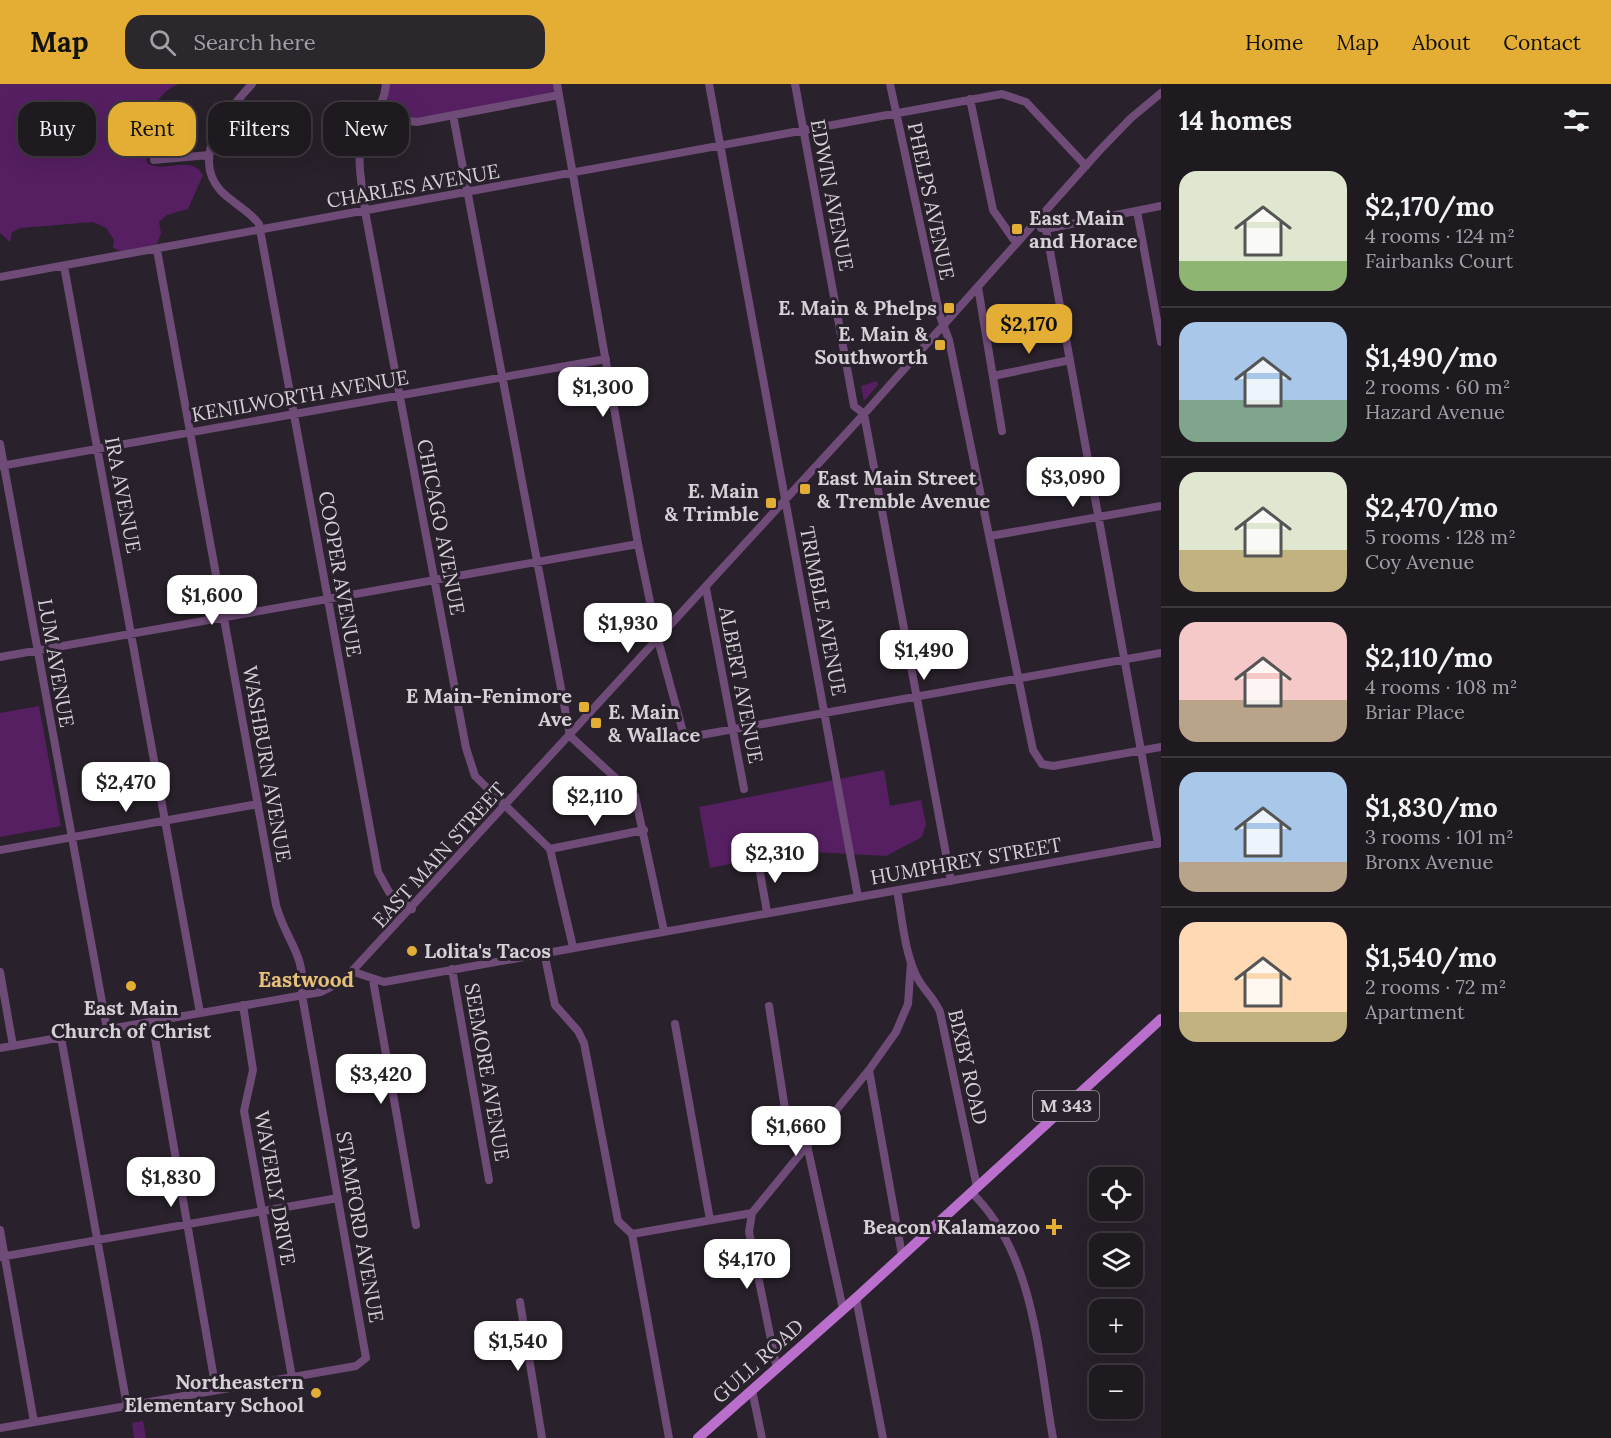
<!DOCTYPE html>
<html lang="en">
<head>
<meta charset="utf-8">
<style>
	:root { --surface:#1f1920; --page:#2c262d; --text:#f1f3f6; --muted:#a1a0a5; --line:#3c383e; --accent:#e4ae35 }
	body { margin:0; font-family:Lora,serif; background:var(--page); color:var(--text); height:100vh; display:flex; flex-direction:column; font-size:22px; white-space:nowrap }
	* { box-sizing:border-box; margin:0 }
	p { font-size:20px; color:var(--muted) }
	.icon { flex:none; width:33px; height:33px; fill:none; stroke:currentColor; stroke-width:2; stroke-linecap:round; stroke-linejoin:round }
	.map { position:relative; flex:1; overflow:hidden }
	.side { display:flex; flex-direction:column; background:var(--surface); width:450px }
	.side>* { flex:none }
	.hud { position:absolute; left:18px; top:18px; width:570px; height:54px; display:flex; gap:12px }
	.tools { position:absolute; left:1089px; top:1083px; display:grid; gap:12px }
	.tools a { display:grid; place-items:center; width:54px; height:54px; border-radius:12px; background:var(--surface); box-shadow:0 6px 24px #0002,0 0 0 2px var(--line); font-size:30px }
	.price { position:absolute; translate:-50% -51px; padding:0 14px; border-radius:12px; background:#fff; color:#222; font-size:20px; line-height:39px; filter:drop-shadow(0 2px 3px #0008) }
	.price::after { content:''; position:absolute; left:50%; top:36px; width:18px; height:14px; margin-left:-9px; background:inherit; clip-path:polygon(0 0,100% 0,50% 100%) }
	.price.on { background:var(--accent); color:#111 }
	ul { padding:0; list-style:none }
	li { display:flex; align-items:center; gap:18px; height:150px; padding:0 18px }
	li+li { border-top:2px solid var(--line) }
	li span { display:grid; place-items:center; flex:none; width:168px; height:120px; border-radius:18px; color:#555 }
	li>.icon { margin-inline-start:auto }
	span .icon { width:72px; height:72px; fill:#fffc; stroke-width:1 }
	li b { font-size:26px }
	h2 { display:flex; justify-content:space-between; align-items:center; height:72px; padding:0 18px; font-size:26px }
	.pill { padding:0 21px; border-radius:18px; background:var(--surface); box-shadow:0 6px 24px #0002,0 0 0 2px var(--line); font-size:21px; line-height:54px }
	.pill.on { background:var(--accent); color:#111 }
	header { display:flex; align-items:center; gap:36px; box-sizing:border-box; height:84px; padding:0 30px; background:var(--accent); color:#111 }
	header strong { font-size:28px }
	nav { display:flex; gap:33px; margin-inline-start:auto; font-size:21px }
	.search { width:420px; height:54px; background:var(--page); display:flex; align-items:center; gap:15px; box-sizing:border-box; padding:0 21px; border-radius:18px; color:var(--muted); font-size:22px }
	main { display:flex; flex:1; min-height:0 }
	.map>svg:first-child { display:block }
</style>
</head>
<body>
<header>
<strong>Map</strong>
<div class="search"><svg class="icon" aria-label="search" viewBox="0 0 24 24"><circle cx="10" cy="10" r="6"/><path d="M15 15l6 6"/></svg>Search here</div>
<nav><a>Home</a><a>Map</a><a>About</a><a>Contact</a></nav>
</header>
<main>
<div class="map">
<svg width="1161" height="1354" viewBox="0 0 1161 1354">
	<rect width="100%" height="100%" fill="#29212b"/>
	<path fill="#561f62" d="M0,0H179C166,5 161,12 153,23L156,36L145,41L142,49L152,65L146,70L147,79C165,90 190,70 203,91L188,125L167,131L159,138L161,149L157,160L121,167L113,164L114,156L106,144L93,138L21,144L12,148L10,158L0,149Z
		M387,0H554L556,10L406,36L385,17Z
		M877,297L878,301L864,317L861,302Z
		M39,622L61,742L0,753V629Z
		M884,686L890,722L921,716L926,740L922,753L886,772L796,767L710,784L699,723Z
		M143,1337L146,1354H134L132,1339Z"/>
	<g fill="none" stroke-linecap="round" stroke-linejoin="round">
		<path stroke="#6f4b78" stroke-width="8" d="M252,0C228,26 190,71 220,106C232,119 249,126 259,140L378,788L389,808L412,825
			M386,0C384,25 369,34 362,56C356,78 363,105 365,127L466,664L475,692L550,765L573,863
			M557,0L638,460L658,556L683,648L695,652L1161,569
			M709,0L858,813
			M795,0L854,322L864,330L951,797
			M890,0L940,232L949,256L1033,666L1042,680L1053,682L1161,663
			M970,15L993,126L1016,159
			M384,18L402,36L417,38L559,11
			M453,31L570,652L635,712L664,847
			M154,76L209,71
			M1137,127L1161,258
			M1041,144L1046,145L1161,122
			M1046,145L1158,760
			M64,182L200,929
			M0,193L1002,10L1026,18L1086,82
			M978,203L1002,347
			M993,292L1070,276
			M0,360L107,945
			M0,382L606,275
			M990,452L1161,422
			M706,504L744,705
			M0,573L638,460
			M550,765L644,746
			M0,766L258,720
			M758,777L767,828
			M897,806C902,833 904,864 915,889C921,904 934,913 940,928L977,1103
			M544,868L555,921L578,947L584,959L618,1137L632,1150L669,1354
			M452,885L489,1096
			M0,888L13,962
			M354,888L384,898L1161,759
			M373,896L416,1141
			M243,921L253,986L244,1027L292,1293
			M769,922L787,1038L794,1051L807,1061L843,1225
			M152,937L216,1306
			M675,940L710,1136
			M61,953L127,1322
			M0,964L321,908L343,897L864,330L1099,67L1131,34L1161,9
			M869,986L902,1171
			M971,1108C1035,1170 1038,1271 1053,1354
			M752,1129L749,1148L777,1285
			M0,1146L34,1338
			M632,1150L752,1129L869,986L896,948L908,920L911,878
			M0,1173L338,1114
			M856,1214L883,1354
			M520,1218L542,1354
			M752,1306L762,1354
			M0,1344L356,1282L366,1274L302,911C306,869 286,858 276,821L157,166"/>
		<path stroke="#ba6fcd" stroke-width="10" d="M698,1354L856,1214L1161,935"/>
	</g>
	<g fill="#e4ae35" stroke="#29212b" stroke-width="2">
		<rect x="1011" y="139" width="12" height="12" rx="3"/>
		<rect x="943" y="218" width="12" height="12" rx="3"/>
		<rect x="934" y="255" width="12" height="12" rx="3"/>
		<rect x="799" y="399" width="12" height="12" rx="3"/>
		<rect x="765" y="413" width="12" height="12" rx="3"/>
		<rect x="578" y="617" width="12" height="12" rx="3"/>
		<rect x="590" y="633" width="12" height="12" rx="3"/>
		<circle cx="412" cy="867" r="6"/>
		<circle cx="131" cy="902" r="6"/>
		<path d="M1051 1134h6v6h6v6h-6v6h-6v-6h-6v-6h6z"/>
		<circle cx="316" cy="1309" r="6"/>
	</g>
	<g text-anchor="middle" stroke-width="6" stroke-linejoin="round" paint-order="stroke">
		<rect fill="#29212b" stroke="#a29ca3" stroke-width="1.5" x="1033" y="1007" width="66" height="30" rx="4.5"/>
		<g font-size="18" font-weight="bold" fill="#d6d0d7">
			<text x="1066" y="1028">M 343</text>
		</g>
		<g font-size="20" fill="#d6d0d7" stroke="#29212b">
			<text transform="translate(413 102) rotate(-10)" y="7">CHARLES AVENUE</text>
			<text transform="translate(832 111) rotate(79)" y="7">EDWIN AVENUE</text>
			<text transform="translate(931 117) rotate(78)" y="7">PHELPS AVENUE</text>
			<text transform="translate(300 312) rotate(-10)" y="7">KENILWORTH AVENUE</text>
			<text transform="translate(123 411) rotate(79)" y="7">IRA AVENUE</text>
			<text transform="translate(441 443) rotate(79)" y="7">CHICAGO AVENUE</text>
			<text transform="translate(340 490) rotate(80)" y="7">COOPER AVENUE</text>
			<text transform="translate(823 527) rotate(79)" y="7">TRIMBLE AVENUE</text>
			<text transform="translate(56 579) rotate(80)" y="7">LUM AVENUE</text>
			<text transform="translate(741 601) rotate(79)" y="7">ALBERT AVENUE</text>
			<text transform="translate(267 680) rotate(80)" y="7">WASHBURN AVENUE</text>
			<text transform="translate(439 771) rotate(-48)" y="7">EAST MAIN STREET</text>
			<text transform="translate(966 777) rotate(-10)" y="7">HUMPHREY STREET</text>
			<text transform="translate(968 983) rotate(77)" y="7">BIXBY ROAD</text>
			<text transform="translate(487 988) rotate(80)" y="7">SEEMORE AVENUE</text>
			<text transform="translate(275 1104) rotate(80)" y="7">WAVERLY DRIVE</text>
			<text transform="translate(360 1143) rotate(80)" y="7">STAMFORD AVENUE</text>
			<text transform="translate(758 1277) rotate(-42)" y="7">GULL ROAD</text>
		</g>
		<g font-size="20" font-weight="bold" fill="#d6d0d7" stroke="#29212b" text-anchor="end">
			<text x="1029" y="141" text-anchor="start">East Main<tspan x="1029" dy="23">and Horace</tspan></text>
			<text x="937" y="231">E. Main &amp; Phelps</text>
			<text x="928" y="257">E. Main &amp;<tspan x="928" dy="23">Southworth</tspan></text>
			<text x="817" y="401" text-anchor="start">East Main Street<tspan x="817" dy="23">&amp; Tremble Avenue</tspan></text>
			<text x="759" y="414">E. Main<tspan x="759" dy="23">&amp; Trimble</tspan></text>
			<text x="572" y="619">E Main-Fenimore<tspan x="572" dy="23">Ave</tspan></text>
			<text x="608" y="635" text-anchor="start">E. Main<tspan x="608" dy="23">&amp; Wallace</tspan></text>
			<text x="424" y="874" text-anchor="start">Lolita's Tacos</text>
			<text x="131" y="931" text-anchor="middle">East Main<tspan x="131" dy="23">Church of Christ</tspan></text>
			<text x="1040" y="1150">Beacon Kalamazoo</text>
			<text x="304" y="1305">Northeastern<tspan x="304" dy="23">Elementary School</tspan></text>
		</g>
		<g font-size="21" font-weight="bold" fill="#e7c179" stroke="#29212b">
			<text x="306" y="903">Eastwood</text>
		</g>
	</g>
</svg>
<div class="tools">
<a><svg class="icon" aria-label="locate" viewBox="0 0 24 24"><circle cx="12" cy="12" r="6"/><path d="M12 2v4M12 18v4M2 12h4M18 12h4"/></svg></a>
<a><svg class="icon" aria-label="layers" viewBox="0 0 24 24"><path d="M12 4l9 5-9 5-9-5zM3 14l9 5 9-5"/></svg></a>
<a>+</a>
<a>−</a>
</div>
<b class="price on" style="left:1029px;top:271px">$2,170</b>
<b class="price" style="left:603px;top:334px">$1,300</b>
<b class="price" style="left:1073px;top:424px">$3,090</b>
<b class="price" style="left:212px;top:542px">$1,600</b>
<b class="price" style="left:628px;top:570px">$1,930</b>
<b class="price" style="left:924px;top:597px">$1,490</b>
<b class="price" style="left:126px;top:729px">$2,470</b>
<b class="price" style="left:595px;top:743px">$2,110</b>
<b class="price" style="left:775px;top:800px">$2,310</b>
<b class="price" style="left:381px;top:1021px">$3,420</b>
<b class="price" style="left:796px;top:1073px">$1,660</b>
<b class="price" style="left:171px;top:1124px">$1,830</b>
<b class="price" style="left:747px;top:1206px">$4,170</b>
<b class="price" style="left:518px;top:1288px">$1,540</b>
<div class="hud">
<a class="pill">Buy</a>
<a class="pill on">Rent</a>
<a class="pill">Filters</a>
<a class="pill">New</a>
</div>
</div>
<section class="side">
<h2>14 homes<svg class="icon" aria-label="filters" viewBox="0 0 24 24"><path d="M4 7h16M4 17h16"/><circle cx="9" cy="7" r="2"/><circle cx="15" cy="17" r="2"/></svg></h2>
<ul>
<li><span style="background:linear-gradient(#dfe7d0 75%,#8fb573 0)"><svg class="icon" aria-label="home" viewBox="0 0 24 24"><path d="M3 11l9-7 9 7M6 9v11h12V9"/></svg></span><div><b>$2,170/mo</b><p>4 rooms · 124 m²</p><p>Fairbanks Court</p></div></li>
<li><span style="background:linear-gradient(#a9c7e8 65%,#7fa58c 0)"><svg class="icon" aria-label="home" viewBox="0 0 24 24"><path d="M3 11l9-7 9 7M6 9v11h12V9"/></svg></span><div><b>$1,490/mo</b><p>2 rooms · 60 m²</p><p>Hazard Avenue</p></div></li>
<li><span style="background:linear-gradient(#dfe7d0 65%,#c2b280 0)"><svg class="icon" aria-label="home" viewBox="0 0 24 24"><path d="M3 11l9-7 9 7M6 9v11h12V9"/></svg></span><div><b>$2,470/mo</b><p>5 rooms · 128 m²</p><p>Coy Avenue</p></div></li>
<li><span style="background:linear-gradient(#f6c9c9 65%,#b9a48a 0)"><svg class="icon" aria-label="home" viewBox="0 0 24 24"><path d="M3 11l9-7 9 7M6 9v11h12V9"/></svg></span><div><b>$2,110/mo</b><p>4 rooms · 108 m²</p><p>Briar Place</p></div></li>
<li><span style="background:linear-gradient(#a9c7e8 75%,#b9a48a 0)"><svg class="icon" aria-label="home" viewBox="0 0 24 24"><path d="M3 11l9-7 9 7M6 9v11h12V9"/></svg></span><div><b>$1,830/mo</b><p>3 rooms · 101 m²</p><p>Bronx Avenue</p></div></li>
<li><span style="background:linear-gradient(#ffd9b3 75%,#c2b280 0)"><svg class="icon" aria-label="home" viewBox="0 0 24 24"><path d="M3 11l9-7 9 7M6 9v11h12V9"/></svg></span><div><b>$1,540/mo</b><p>2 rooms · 72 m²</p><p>Apartment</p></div></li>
</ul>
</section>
</main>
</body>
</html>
